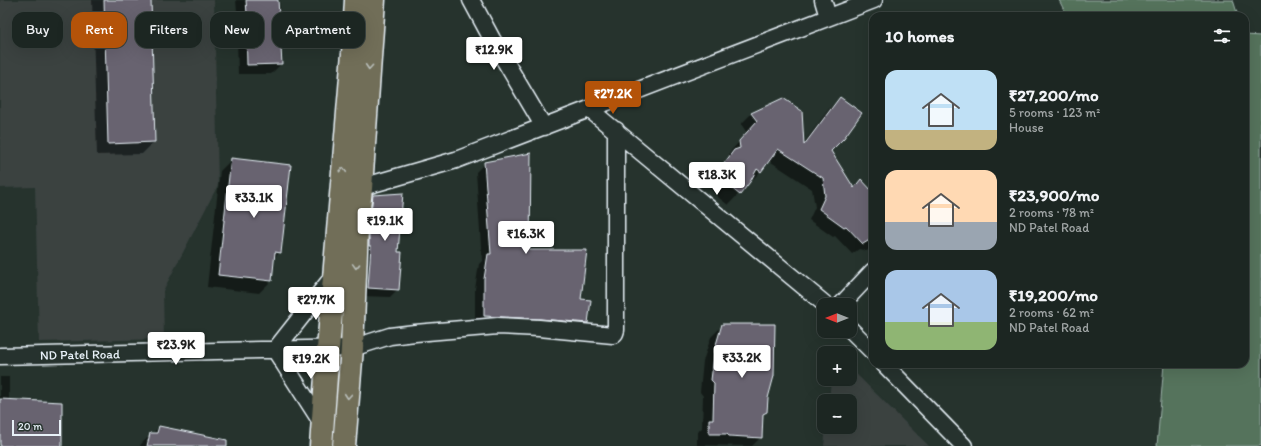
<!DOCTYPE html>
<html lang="en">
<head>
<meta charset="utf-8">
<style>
	:root { --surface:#1c2622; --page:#29322f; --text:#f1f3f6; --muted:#a0a5a5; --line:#3a4340; --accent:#b45309 }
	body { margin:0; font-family:Itim,sans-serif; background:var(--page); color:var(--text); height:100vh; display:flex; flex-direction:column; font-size:15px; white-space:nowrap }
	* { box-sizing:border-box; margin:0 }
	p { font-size:13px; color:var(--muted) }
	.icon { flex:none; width:22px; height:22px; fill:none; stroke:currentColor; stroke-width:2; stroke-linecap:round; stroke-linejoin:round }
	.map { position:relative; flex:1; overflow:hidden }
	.panel { position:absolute; left:869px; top:12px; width:380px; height:356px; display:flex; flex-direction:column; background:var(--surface); border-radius:12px; box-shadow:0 4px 16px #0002,0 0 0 1px var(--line) }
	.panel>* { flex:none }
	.top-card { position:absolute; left:12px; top:12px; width:380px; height:36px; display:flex; gap:8px }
	.needle { width:26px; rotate:270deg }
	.buttons { position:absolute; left:817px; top:298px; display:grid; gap:8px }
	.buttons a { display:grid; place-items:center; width:40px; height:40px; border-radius:8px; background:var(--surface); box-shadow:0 4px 16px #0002,0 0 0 1px var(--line); font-size:20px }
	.scale { position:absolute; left:12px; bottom:10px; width:49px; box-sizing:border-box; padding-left:4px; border:2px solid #e8f1f8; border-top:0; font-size:11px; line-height:14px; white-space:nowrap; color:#e8f1f8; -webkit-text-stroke:3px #26332d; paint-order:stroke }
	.price { position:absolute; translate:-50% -34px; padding:0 9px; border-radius:4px; background:#fff; color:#222; font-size:13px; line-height:26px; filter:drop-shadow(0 1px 2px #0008) }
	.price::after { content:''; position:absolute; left:50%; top:24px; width:12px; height:9px; margin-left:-6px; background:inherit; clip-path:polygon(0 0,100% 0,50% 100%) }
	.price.current { background:var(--accent); color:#fff }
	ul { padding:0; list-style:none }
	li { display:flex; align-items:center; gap:12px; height:100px; padding:0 16px }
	li span { display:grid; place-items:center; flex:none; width:112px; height:80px; border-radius:12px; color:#555 }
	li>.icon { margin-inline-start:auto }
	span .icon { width:48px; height:48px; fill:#fffc; stroke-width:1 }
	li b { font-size:17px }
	h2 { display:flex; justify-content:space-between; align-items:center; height:48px; padding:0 16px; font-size:17px }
	.pill { padding:0 14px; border-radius:12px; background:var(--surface); box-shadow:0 4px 16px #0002,0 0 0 1px var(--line); font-size:14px; line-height:36px }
	.pill.current { background:var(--accent); color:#fff }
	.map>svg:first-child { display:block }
</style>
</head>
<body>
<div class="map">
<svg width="1261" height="446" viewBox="0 0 1261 446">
	<rect width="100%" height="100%" fill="#26332d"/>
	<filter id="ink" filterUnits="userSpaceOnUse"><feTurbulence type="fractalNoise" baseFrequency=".025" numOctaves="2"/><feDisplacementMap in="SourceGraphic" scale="8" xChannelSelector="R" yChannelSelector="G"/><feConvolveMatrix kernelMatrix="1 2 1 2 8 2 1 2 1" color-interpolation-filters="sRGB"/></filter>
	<g filter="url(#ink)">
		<path fill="#3a4241" d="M0,0H214L218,185L163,291L164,339L39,342L35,187L0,188Z
			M850,368L929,446H824L826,427H850V401H829L831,379H850Z"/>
		<path fill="#54735c" stroke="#9eb2aa" d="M1059,0H1233L1238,16H1067Z
			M1245,35L1261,36V446H1157L1164,364H1245Z"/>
		<path fill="#0007" d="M92,0H150L154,142L142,154L97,155Z
			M236,0H279L280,11L278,13L281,64L271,74H238L237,38L239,36Z
			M840,98L830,151L853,188L860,180L873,194V245L867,251L859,249L852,254L835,236L833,237L809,220L815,207L812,189L768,160L761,171L728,205L719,198L707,184L729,156V153L747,133L741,124L752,113L803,144L829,109Z
			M232,159L280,252L273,259L271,281L259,293L207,287L220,171Z
			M485,163L529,251L580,300L587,323L578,332L475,324V289L479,264L482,261L476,172Z
			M373,195L398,289L390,297L360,296L365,204Z
			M723,325L767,398L766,411L762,415L761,437L752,446L697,445V432L702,428L703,396L700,392L703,361L711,337Z
			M0,377H9V400L60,446H0Z
			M159,427L203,446H140L141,444Z"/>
		<path fill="#686470" stroke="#e8f1f8" d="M104,0H151L155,142L108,144Z
			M246,0H278L282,64L247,65L246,28H248Z
			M840,97L862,113L844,138L831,151L854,188L861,179L873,192V238L863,244L846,226L844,227L819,209L825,196L823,178L778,149L761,172L757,169L750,182L740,195L730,187L717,173L734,150L740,148L739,141L757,121L751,113L783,98L802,111L804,145Z
			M531,153L530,250H587L581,299L591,300L588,323L540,319L484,316V279L488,254H491L484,162Z
			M231,158L291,165L281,253L275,252L272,281L218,275Z
			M403,193L398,252H402L399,290L368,288L371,246H369V229L373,195Z
			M722,324H775L774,376L768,398L767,412L763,414L762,438L729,436L727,434H709V419H713L714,383L711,380L715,348Z
			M0,399L62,402V446H0Z
			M159,426L227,440V446H147L150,433H157Z"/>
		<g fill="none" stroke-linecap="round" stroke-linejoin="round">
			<defs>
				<path id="street" d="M471,0L492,39L544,127
					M823,0L828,17
					M589,109L826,305
					M352,190L456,160L874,0
					M841,305L873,271
					M850,329L873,352
					M0,356L352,348L390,336L415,333L498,326L539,328L613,335L615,333L616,330V130
					M884,364L964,446
					M323,425L275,350L335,274"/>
				<path id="highway" d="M321,446L328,349L353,53L356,0
					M344,446L352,348L357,228L361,188L374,0"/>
			</defs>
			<use href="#street" stroke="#e8f1f8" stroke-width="19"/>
			<use href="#highway" stroke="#e8f1f8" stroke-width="25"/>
			<use href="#street" stroke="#26332d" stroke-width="16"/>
			<use href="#highway" stroke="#716e59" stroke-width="22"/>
		</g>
		<defs><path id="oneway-chevron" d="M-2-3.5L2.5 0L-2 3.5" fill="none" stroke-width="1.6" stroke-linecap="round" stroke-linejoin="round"/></defs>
		<g stroke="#b8bdb8">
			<use href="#oneway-chevron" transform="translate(369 67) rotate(94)"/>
			<use href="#oneway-chevron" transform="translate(343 170) rotate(-85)"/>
			<use href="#oneway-chevron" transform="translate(356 266) rotate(92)"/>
			<use href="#oneway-chevron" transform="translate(348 396) rotate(95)"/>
		</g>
	</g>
	<g text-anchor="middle" stroke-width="3.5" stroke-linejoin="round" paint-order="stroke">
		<g font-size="13" fill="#e8f1f8" stroke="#26332d">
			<text transform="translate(80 354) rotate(-1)" y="5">ND Patel Road</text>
		</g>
	</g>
</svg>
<div class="buttons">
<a><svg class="needle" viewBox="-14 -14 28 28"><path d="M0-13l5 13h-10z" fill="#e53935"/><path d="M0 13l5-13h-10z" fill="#a0a5a5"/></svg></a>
<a>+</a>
<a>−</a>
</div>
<div class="scale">20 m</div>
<b class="price" style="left:494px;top:71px">₹12.9K</b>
<b class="price current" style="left:613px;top:115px">₹27.2K</b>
<b class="price" style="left:717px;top:196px">₹18.3K</b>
<b class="price" style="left:254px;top:219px">₹33.1K</b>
<b class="price" style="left:385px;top:242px">₹19.1K</b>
<b class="price" style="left:526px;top:255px">₹16.3K</b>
<b class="price" style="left:316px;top:321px">₹27.7K</b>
<b class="price" style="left:176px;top:366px">₹23.9K</b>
<b class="price" style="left:742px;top:379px">₹33.2K</b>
<b class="price" style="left:311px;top:380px">₹19.2K</b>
<div class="top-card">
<a class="pill">Buy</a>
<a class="pill current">Rent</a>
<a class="pill">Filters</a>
<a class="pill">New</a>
<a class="pill">Apartment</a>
</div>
<section class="panel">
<h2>10 homes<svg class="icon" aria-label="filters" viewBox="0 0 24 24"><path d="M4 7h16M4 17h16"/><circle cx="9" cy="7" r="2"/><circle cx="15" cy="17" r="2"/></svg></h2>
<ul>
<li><span style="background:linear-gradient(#bfe0f5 75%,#c2b280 0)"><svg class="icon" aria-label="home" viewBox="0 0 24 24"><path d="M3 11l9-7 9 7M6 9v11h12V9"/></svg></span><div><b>₹27,200/mo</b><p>5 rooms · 123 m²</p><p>House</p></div></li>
<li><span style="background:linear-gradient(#ffd9b3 65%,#9aa5b1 0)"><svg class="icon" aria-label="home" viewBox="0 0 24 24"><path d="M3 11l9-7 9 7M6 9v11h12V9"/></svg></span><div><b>₹23,900/mo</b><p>2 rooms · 78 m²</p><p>ND Patel Road</p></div></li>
<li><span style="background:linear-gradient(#a9c7e8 65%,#8fb573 0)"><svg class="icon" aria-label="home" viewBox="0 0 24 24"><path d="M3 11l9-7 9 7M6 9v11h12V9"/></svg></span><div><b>₹19,200/mo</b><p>2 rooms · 62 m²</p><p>ND Patel Road</p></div></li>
</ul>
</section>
</div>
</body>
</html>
